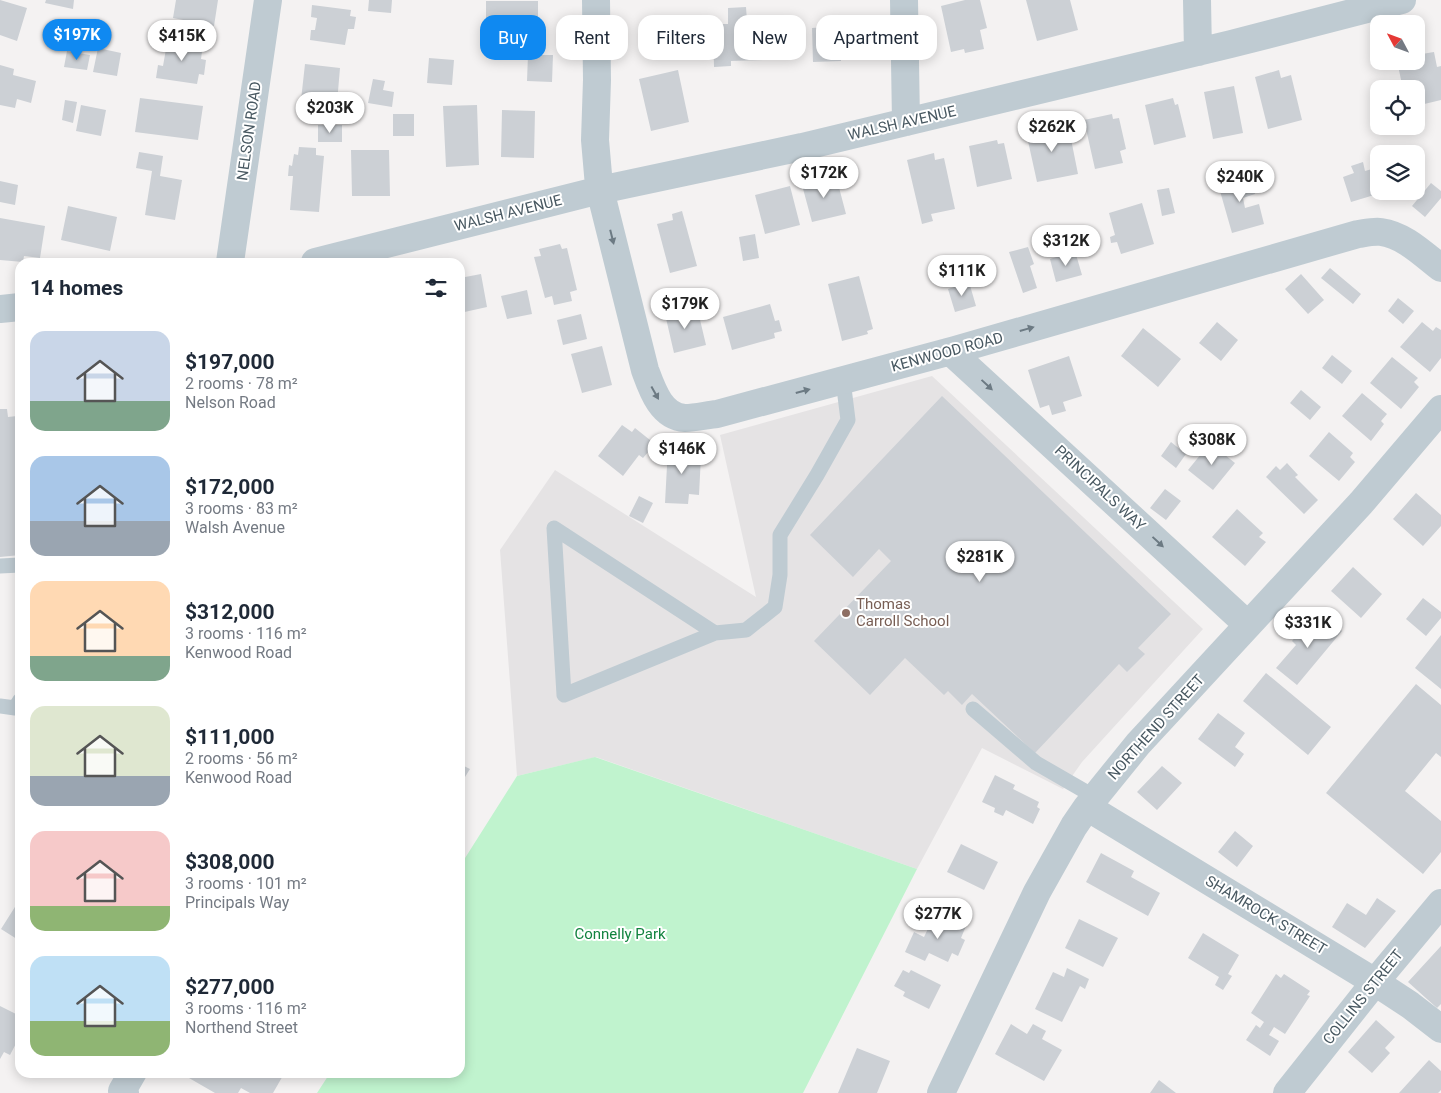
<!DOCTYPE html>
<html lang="en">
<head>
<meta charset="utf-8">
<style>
	:root { --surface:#fff; --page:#f2f2f3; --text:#1f2937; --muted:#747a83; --accent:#0f89f1 }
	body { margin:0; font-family:Roboto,sans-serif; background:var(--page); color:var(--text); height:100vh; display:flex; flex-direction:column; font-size:19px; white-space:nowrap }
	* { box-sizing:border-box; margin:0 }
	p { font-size:16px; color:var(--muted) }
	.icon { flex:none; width:28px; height:28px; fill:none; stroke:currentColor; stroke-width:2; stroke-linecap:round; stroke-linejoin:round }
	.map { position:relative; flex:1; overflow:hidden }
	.sheet { position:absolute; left:15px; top:258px; width:450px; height:820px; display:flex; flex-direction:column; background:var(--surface); border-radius:15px; box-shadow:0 2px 12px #0003 }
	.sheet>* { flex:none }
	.top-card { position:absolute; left:480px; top:15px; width:475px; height:45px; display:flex; gap:10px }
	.needle { width:32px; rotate:311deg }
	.controls { position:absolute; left:1370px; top:15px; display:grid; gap:10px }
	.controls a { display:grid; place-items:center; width:55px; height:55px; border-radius:10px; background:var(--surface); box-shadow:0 2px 12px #0003; font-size:25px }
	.price { position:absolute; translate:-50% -42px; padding:0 11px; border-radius:18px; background:#fff; color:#222; font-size:16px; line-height:32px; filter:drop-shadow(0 1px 2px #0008) }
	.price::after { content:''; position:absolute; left:50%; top:30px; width:15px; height:11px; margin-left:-8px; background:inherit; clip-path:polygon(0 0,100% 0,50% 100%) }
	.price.active { background:var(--accent); color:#fff }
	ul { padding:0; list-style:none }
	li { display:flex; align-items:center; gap:15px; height:125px; padding:0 15px }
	li span { display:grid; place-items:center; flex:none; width:140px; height:100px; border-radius:15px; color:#555 }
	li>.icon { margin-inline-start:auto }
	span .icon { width:60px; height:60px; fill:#fffc; stroke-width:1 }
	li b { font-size:21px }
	h2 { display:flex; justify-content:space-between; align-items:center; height:60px; padding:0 15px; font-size:21px }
	.pill { padding:0 18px; border-radius:15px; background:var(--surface); box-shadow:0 2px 12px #0003; font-size:18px; line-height:45px }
	.pill.active { background:var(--accent); color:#fff }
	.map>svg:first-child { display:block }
</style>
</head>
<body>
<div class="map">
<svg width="1441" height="1093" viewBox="0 0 1441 1093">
	<rect width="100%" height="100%" fill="#f4f2f2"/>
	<path fill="#e5e3e4" d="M932,376L1203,629L1082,762L1063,789L982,748L917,869L596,757L517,776L500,550L555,470L756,597L720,435Z"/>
	<path fill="#c0f3ce" d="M595,757L917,869L803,1093H317L330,1073L460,1072V866L517,776Z"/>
	<path fill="#ccd0d5" d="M0,0L27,8L17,41L0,35Z
		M46,0H74L73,9L45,3Z
		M176,0H218L214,26L173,18Z
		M369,0H392L391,13L368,11Z
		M965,0H980L987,28L980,30L984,49L965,53L964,49L951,52L941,6Z
		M1026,0H1070L1078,30L1037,41Z
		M486,1H538V18L533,19V29H486Z
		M312,5L351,10L350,16L356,17L354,29H348L345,45L310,40L311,30H315L317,18L311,17Z
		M746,7L747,21H762L763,60L731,61V66L714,67L713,24H728V8Z
		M840,26L841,40H848L849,50H841V61L813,62L812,28Z
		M698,29L699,55L672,56L670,30Z
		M162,38L203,44L201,59L206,60L204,75L199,74L197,84L156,78L158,65L163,66L166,49L160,48Z
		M98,48L121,53L117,76L93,72Z
		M67,51L90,55L87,70L64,67Z
		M1434,52L1437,67L1441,66V100L1416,106V89H1403L1397,61H1416V55Z
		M528,55H553L552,82L527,81Z
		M429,58L454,60L452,85L427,83Z
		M305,64L340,68L337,103L301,100Z
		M0,65L14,69L13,75L36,81L31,103L17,99L15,108L0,105Z
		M678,70L689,122L651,131L639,79Z
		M1279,70L1281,78L1291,75L1302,120L1268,129L1255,77Z
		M373,79L385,81L383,90L394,92L392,107L368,103Z
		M1234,86L1243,133L1213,139L1204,92Z
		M140,98L203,106L198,140L135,132Z
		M1173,98L1175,105L1178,104L1186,137L1154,145L1145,105Z
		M65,100L77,102L73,123L62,120Z
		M81,105L106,110L101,136L76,131Z
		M477,105L479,165L446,167L443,106Z
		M502,110L535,111L534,158L501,157Z
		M393,114H414V136H393Z
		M1112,114L1113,119L1119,118L1126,149L1120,151L1123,163L1095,169L1084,120Z
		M1068,124L1078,174L1037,182L1026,132Z
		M318,125H342V142H318Z
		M997,140L998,144L1004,143L1012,179L977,187L969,146Z
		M299,147L316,148V155L324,156L319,212L290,210L293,176H288L289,165L292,166L294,154L298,155Z
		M351,150H389L390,196H352Z
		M139,152L163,156L160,176L182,180L175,220L145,215L152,171L136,168Z
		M934,153L935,160L944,158L955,209L931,214L933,221L922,224L907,160Z
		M1363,162L1365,171L1379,167V191L1384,192L1351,202L1343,177L1354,173L1351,166Z
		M1249,171L1255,194L1243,198L1245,208L1259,204L1264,224L1232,233L1218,184L1232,181L1231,176Z
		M836,176L846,214L812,222L802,185Z
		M0,181L18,185L15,205L0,202Z
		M1431,183L1441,191V198L1425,217L1412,206Z
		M790,186L800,225L765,234L755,195Z
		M1169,188L1175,213L1162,216L1157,190Z
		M1142,203L1154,244L1121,254L1117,242L1111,243L1110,237L1115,235L1109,213Z
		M68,206L117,217L110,251L61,240Z
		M682,211L697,266L670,273L657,224L673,220L672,214Z
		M0,218L45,226L40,258L24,256L23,262L0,260Z
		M1057,227L1060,247L1048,249L1045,229Z
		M755,234L759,258L743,261L739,237Z
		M560,244L562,249L567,248L577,290L570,292L572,301L554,305L552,296L545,298L534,257L541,256L539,249Z
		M1028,247L1034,264L1030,266L1037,288L1023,293L1009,252Z
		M1075,251L1082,275L1056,282L1050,259Z
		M1330,268L1361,294L1353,304L1321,278Z
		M481,274L487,307L460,313V278Z
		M1301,274L1324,300L1308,314L1285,289Z
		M859,276L873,329L867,331L868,334L842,341L828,284Z
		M969,282L976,306L955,312L948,289Z
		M527,290L532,314L507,319L501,296Z
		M1398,298L1414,311L1403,324L1388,311Z
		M770,304L775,321L779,320L782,331L774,333L775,338L732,350L723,317Z
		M697,307L706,345L674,353L665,314Z
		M581,314L587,339L563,345L557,320Z
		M1217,322L1238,340L1221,361L1199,343Z
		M1422,322L1433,331L1436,327L1441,330V358L1430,372L1400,347Z
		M1143,328L1181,359L1158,387L1121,356Z
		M602,346L612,385L582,393L571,354Z
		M1332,355L1352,371L1342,384L1322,368Z
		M1069,356L1082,396L1063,402L1066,411L1052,415L1049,405L1040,408L1028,370Z
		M1392,357L1418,378L1414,382L1419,387L1401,409L1370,383Z
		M1301,390L1321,407L1310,420L1290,403Z
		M1362,393L1387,414L1381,421L1384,424L1371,441L1342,416Z
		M942,396L1171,614L1138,648L1145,654L1127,672L1119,664L1035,753L972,694L962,705L948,691L944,695L905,658L870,695L814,641L891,561L879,549L853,577L810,535Z
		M0,409H7L8,417L17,416L18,428H20V555L0,557Z
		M622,425L632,432L635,428L655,444L643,458L639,455L623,476L598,456Z
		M1329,432L1353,453L1350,457L1355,462L1339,481L1309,456Z
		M1171,442L1186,454L1176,468L1161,456Z
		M1210,443L1235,463L1213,490L1188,470Z
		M668,447L697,449V456H701L699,495L689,494L688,504L665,503Z
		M1287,463L1298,475L1295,477L1318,500L1304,514L1266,477L1276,466L1280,470Z
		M1165,489L1181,501L1166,520L1150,508Z
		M1416,493L1441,515V526L1423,546L1393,519Z
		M639,496L653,503L643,523L629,516Z
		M1237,509L1263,533L1259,537L1266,542L1245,566L1212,537Z
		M1353,567L1382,594L1361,618L1331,591Z
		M1423,598L1441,612V618L1426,636L1406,619Z
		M1332,622L1342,631L1297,685L1276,668L1296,645L1292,641L1307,623Z
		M1441,635V689L1415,668Z
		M1266,673L1331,727L1308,755L1243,701Z
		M1416,684L1441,705V757L1436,753L1405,791L1441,821V852L1423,874L1326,793Z
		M1218,713L1245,733L1235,747L1244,754L1235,767L1198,739Z
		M460,764L470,769L460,785Z
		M1162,766L1182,783L1157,810L1137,792Z
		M995,775L1015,785L1013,789L1039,802L1037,807L1040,809L1033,824L1006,810L1003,816L994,812L995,808L982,802Z
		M1235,831L1253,846L1237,867L1218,852Z
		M961,844L998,862L984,890L947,872Z
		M1101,853L1134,871L1131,877L1160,893L1148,916L1086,882Z
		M1377,898L1396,911L1365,948L1332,927L1347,903L1366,915Z
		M20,899V941L1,929Z
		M936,912L966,926L961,938L965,940L958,956L952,953L948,962L929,953L925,961L905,952L914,932L924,937Z
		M1079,919L1118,938L1103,967L1065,948Z
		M1203,933L1239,955L1228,974L1232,976L1223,990L1215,985L1219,977L1188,958Z
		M1441,946V1004L1437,1008L1408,982Z
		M1067,968L1089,979L1085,989L1080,986L1062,1022L1035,1009L1053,972L1064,977Z
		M903,970L909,973L911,970L941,985L929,1009L903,996L905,992L894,986Z
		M1276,974L1281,978L1284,974L1310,991L1307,995L1310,996L1285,1034L1274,1027L1269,1035L1279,1041L1270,1056L1246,1040L1256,1025L1260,1028L1264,1022L1251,1013Z
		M0,1006L20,1016V1036L10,1055L4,1052L0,1059Z
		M1376,1020L1395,1037L1385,1048L1390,1053L1372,1073L1348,1052Z
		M1011,1024L1027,1034L1033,1024L1046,1031L1042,1039L1062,1050L1044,1081L995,1054Z
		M857,1048L890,1061L877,1093H838Z
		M1429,1060L1441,1071V1090L1438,1093H1399Z
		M192,1072H239L247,1077L249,1072H285L273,1093H250L241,1088L238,1093H215L189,1078Z
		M1159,1080L1176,1093H1150Z"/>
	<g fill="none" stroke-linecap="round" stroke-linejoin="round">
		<path stroke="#bfcbd2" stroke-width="15" d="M0,566L20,565
			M715,633L564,695L554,528L715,633L746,630L775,607L780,575V535L817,475L848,420L843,380
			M0,706L15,708L20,700
			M973,709L1036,763L1095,797"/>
		<path stroke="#bfcbd2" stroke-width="28" d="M596,0L597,80L595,140L599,186L645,370C652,389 661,417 685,418C695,418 707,415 717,414L955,350L1358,234C1365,233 1374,231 1381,232C1404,235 1423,254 1441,268
			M904,0L906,122
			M1197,0L1198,52
			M230,262L268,0
			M315,262L600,190L802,147L1231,44L1402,0
			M0,309L20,307
			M951,352L1248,625
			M1087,807L1375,982L1410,1005L1441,1029
			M125,1093L122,1091L133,1072
			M941,1093L1037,892L1074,826L1087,807L1138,744L1361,503L1441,409
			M1287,1093L1375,982L1441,903"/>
	</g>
	<defs><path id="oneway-solid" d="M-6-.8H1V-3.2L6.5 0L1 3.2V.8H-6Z" transform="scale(1.25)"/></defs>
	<g fill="#6c7a83">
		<use href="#oneway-solid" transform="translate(612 237) rotate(76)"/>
		<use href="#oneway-solid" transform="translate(1027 329) rotate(-16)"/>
		<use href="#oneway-solid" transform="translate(987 385) rotate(43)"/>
		<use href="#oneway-solid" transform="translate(803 391) rotate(-15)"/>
		<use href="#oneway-solid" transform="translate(655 393) rotate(61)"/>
		<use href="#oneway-solid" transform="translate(1158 542) rotate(43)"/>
	</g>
	<circle fill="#8d6e63" stroke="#fff" stroke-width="2" cx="846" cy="613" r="5"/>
	<g text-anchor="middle" stroke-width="4" stroke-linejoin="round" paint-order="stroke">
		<g font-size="15" fill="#485861" stroke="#fff">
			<text transform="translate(902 123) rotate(-13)" y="5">WALSH AVENUE</text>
			<text transform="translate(249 131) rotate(-82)" y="5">NELSON ROAD</text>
			<text transform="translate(508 213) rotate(-14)" y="5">WALSH AVENUE</text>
			<text transform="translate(947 352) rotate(-15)" y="5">KENWOOD ROAD</text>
			<text transform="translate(1100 488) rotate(43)" y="5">PRINCIPALS WAY</text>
			<text transform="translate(1156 727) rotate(-48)" y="5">NORTHEND STREET</text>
			<text transform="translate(1266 915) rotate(31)" y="5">SHAMROCK STREET</text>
			<text transform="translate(1363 997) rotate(-51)" y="5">COLLINS STREET</text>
		</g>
		<g font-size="15" fill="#785e54" stroke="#fff" text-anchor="start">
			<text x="856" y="609">Thomas<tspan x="856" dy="17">Carroll School</tspan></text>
		</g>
		<g font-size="15" fill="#12833f" stroke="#fff">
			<text x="620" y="939">Connelly Park</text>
		</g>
	</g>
</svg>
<div class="controls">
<a><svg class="needle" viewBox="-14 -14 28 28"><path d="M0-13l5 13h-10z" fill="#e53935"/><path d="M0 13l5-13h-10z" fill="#747a83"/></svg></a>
<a><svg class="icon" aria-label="locate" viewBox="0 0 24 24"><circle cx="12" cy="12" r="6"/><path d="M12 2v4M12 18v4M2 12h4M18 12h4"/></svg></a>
<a><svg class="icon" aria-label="layers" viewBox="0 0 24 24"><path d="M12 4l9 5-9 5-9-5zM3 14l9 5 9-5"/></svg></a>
</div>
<b class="price active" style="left:77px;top:61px">$197K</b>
<b class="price" style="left:182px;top:62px">$415K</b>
<b class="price" style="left:330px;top:134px">$203K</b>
<b class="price" style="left:1052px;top:153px">$262K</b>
<b class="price" style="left:824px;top:199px">$172K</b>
<b class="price" style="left:1240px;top:203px">$240K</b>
<b class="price" style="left:1066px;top:267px">$312K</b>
<b class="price" style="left:962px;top:297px">$111K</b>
<b class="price" style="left:685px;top:330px">$179K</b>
<b class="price" style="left:1212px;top:466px">$308K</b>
<b class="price" style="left:682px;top:475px">$146K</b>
<b class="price" style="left:980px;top:583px">$281K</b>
<b class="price" style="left:1308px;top:649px">$331K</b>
<b class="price" style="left:938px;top:940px">$277K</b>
<div class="top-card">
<a class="pill active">Buy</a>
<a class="pill">Rent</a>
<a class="pill">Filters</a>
<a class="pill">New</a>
<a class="pill">Apartment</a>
</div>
<section class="sheet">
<h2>14 homes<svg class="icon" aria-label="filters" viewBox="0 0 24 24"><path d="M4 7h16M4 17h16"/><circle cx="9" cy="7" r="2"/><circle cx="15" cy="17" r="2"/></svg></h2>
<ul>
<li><span style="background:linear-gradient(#c9d6e8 70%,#7fa58c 0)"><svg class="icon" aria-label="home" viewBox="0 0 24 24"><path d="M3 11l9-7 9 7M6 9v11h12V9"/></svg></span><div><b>$197,000</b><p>2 rooms · 78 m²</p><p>Nelson Road</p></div></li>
<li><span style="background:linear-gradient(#a9c7e8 65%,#9aa5b1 0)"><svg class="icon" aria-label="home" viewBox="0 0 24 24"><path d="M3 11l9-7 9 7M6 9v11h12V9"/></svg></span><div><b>$172,000</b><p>3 rooms · 83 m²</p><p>Walsh Avenue</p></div></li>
<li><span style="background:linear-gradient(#ffd9b3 75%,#7fa58c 0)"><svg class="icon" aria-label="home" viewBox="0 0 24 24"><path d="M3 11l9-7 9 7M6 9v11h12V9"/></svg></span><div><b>$312,000</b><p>3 rooms · 116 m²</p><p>Kenwood Road</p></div></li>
<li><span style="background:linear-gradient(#dfe7d0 70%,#9aa5b1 0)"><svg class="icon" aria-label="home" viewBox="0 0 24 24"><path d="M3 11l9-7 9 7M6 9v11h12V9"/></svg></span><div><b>$111,000</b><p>2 rooms · 56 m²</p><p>Kenwood Road</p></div></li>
<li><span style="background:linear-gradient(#f6c9c9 75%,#8fb573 0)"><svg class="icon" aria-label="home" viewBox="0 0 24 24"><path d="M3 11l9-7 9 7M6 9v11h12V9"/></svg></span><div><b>$308,000</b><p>3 rooms · 101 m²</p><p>Principals Way</p></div></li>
<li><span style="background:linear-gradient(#bfe0f5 65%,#8fb573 0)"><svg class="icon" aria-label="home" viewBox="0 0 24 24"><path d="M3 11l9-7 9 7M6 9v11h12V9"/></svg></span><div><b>$277,000</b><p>3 rooms · 116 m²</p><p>Northend Street</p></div></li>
</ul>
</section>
</div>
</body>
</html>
